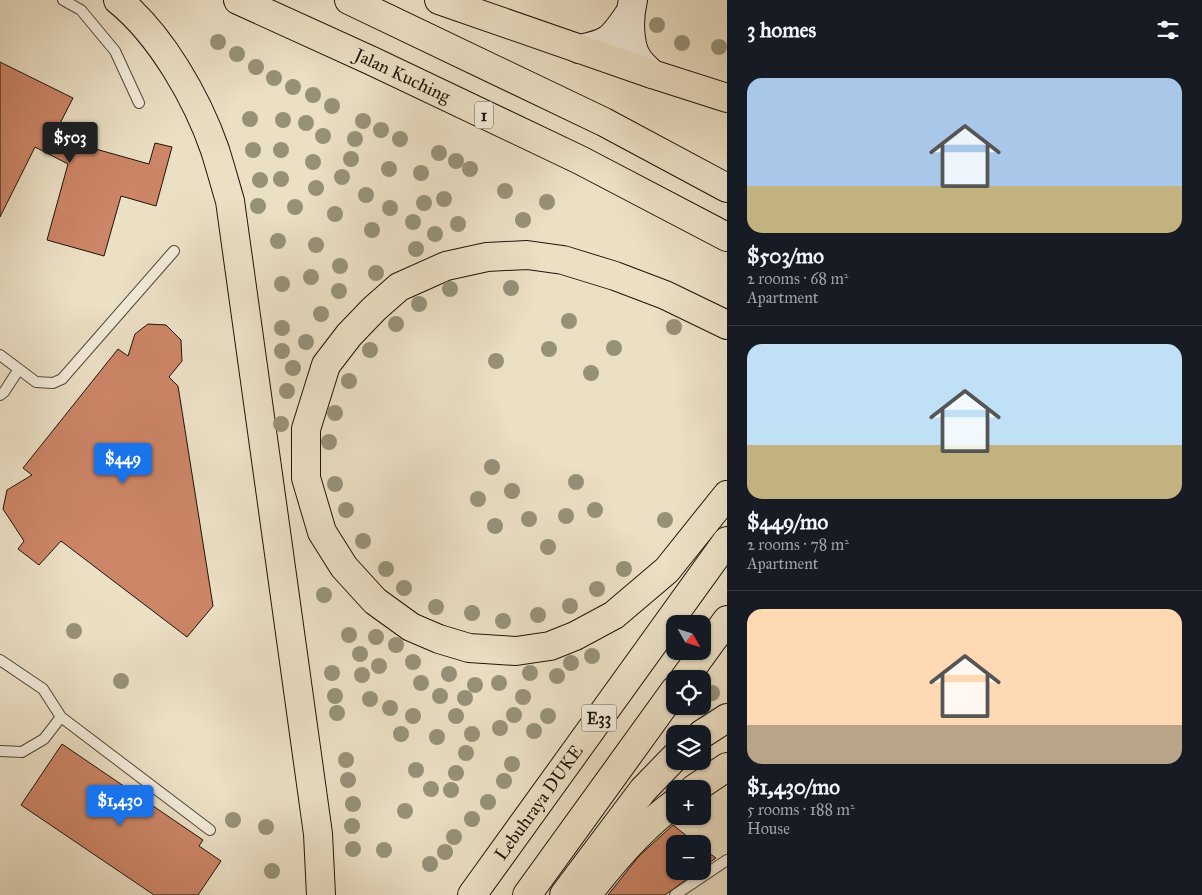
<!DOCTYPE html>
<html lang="en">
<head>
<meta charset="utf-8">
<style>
	:root { --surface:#171b24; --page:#20242c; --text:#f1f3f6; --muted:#9ea1a6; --line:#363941; --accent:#1a73e8 }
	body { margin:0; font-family:"IM FELL Great Primer",serif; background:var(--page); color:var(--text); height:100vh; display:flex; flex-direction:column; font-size:19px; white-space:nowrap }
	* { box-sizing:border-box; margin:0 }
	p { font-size:16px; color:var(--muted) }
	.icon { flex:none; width:28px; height:28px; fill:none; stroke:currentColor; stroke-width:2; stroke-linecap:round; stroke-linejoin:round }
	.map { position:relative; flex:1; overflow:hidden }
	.side { display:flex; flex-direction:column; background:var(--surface); width:475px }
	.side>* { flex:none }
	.needle { width:32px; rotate:129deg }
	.fabs { position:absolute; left:666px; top:615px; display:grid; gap:10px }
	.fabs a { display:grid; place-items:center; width:45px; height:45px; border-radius:10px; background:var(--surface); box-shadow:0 1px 4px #0004; font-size:25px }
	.price { position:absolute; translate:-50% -42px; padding:0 11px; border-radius:5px; background:var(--accent); color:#fff; font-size:16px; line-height:32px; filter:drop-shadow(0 1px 2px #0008) }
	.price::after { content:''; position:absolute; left:50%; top:30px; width:15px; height:11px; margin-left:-8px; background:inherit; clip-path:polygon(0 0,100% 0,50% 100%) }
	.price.selected { background:#222; color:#fff }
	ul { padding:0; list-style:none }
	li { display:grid; align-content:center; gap:10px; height:265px; padding:0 20px }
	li+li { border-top:1px solid var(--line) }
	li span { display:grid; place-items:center; height:155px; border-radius:15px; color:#555 }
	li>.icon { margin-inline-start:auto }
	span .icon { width:90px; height:90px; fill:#fffc; stroke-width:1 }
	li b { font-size:21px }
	h2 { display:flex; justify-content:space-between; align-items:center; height:60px; padding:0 20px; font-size:21px }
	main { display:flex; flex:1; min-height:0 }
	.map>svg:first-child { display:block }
</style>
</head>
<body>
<main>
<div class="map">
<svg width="727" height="895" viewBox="0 0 727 895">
	<rect width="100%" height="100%" fill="#ebdfc4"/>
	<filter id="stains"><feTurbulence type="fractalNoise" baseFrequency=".004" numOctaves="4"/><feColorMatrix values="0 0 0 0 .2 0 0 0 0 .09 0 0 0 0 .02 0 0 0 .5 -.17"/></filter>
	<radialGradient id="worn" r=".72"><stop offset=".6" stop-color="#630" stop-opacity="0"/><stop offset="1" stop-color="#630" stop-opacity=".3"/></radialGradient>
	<path fill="#cc8567" stroke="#1d150a" d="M0,62L73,98L53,137L149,164L155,143L172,147L156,206L121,196L104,256L47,240L68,164L35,147L0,217Z
		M148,324L166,325L181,340L182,361L169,377L178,386L213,606L187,637L61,541L39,565L18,549L24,541L3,509L7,490L32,475L23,468L118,349L128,356L135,334Z
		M62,744L203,840L199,846L221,861L198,895H154L21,805Z
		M673,825L697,844H675V871H698L665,895H608L639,856Z
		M702,848L716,858L702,868Z"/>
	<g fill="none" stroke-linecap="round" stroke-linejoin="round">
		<defs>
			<path id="lane" d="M63,0L81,10L115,51L139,103
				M0,355L36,382L53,383L62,379L174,251
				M0,395L4,392L19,369
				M0,660L43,689L61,717
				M0,751L22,752L44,739L61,717L210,830
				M675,895L727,860"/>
			<path id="secondary" d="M633,0C629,16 628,45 638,59C642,65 648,70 652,74
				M579,49C610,43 612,39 629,14"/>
			<g id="highway">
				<path d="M118,0C161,35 197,98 215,150C220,166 225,184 230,201L318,834L321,895"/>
				<path id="s1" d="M238,0L372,61L580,160L727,237"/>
				<path d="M349,0L604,122L727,188"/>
				<path d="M439,0L652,74L727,98"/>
				<path d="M727,325L665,295L615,276L563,260L527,255L487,257L446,266L399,287L374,309L349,335L326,365L306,429V478L322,532L344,567L375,601L411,627L439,639L469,648L516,651L550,646L575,636L614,615L667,570L727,495"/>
				<path d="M684,679L727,620"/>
				<path d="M702,734L727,718"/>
				<path d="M694,789L727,767"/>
				<path id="s2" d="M472,895L727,541"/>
				<path d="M527,895L675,690"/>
				<path d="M564,895L643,790L675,757"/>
				<path d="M587,895C613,861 641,828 675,803"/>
			</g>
		</defs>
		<use href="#lane" stroke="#504838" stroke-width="12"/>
		<use href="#secondary" stroke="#1d150a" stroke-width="30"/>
		<use href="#highway" stroke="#1d150a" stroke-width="30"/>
		<use href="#lane" stroke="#f2ead9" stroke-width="10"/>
		<use href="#secondary" stroke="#f2ead9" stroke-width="28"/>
		<use href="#highway" stroke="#ebdfc4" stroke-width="28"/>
	</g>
	<g fill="#979178">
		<circle cx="657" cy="25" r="8"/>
		<circle cx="218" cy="42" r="8"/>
		<circle cx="682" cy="43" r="8"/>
		<circle cx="719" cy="47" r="8"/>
		<circle cx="237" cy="54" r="8"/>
		<circle cx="256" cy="67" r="8"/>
		<circle cx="274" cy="78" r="8"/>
		<circle cx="293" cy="87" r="8"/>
		<circle cx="313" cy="95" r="8"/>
		<circle cx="332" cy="106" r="8"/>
		<circle cx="250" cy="119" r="8"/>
		<circle cx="283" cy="120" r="8"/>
		<circle cx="363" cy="121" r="8"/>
		<circle cx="306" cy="123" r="8"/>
		<circle cx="381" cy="130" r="8"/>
		<circle cx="323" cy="136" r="8"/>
		<circle cx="355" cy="139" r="8"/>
		<circle cx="400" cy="139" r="8"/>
		<circle cx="253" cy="150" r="8"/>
		<circle cx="281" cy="150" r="8"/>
		<circle cx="439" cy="153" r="8"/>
		<circle cx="351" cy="159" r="8"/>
		<circle cx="456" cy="161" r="8"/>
		<circle cx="313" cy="162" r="8"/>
		<circle cx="389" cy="169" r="8"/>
		<circle cx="470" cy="169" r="8"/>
		<circle cx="421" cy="173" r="8"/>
		<circle cx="342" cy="177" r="8"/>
		<circle cx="281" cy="179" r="8"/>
		<circle cx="260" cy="180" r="8"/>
		<circle cx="316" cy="188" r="8"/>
		<circle cx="505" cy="191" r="8"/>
		<circle cx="366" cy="195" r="8"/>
		<circle cx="444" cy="199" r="8"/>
		<circle cx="547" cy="202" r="8"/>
		<circle cx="424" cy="203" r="8"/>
		<circle cx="258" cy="206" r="8"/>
		<circle cx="295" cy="207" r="8"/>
		<circle cx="390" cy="208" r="8"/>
		<circle cx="335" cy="214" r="8"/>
		<circle cx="523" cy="220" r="8"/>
		<circle cx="413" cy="222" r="8"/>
		<circle cx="458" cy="224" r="8"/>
		<circle cx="372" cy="230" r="8"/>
		<circle cx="435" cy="234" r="8"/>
		<circle cx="278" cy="241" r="8"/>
		<circle cx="316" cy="245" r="8"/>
		<circle cx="416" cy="249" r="8"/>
		<circle cx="340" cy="266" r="8"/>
		<circle cx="376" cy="273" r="8"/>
		<circle cx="311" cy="277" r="8"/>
		<circle cx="282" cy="284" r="8"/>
		<circle cx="511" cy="288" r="8"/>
		<circle cx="450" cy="289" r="8"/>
		<circle cx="339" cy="291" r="8"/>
		<circle cx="419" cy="304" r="8"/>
		<circle cx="321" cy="314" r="8"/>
		<circle cx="569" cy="321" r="8"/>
		<circle cx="396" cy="324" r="8"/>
		<circle cx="674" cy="327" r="8"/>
		<circle cx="282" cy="328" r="8"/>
		<circle cx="306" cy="342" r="8"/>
		<circle cx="614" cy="348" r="8"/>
		<circle cx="549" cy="349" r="8"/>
		<circle cx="370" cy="350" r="8"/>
		<circle cx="282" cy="351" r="8"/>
		<circle cx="496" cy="361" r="8"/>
		<circle cx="293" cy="368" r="8"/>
		<circle cx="591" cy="373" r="8"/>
		<circle cx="349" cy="381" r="8"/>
		<circle cx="287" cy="391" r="8"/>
		<circle cx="335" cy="413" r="8"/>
		<circle cx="281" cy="424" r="8"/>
		<circle cx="329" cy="442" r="8"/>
		<circle cx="492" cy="467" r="8"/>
		<circle cx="576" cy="482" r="8"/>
		<circle cx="335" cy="484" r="8"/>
		<circle cx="512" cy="491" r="8"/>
		<circle cx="478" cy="499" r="8"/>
		<circle cx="346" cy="510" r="8"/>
		<circle cx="595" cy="510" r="8"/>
		<circle cx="566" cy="516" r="8"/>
		<circle cx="529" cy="519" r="8"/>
		<circle cx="665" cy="520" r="8"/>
		<circle cx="495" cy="526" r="8"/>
		<circle cx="363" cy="541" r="8"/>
		<circle cx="548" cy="547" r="8"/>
		<circle cx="386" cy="569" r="8"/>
		<circle cx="624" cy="569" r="8"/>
		<circle cx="404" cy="588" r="8"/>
		<circle cx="597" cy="589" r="8"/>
		<circle cx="324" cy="595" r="8"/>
		<circle cx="570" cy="606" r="8"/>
		<circle cx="436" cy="607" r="8"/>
		<circle cx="472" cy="613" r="8"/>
		<circle cx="538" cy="615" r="8"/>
		<circle cx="503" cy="621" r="8"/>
		<circle cx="74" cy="631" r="8"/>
		<circle cx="349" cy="635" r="8"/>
		<circle cx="376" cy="637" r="8"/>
		<circle cx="396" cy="645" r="8"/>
		<circle cx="360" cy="654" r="8"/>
		<circle cx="592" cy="656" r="8"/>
		<circle cx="413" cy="662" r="8"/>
		<circle cx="571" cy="663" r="8"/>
		<circle cx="379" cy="666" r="8"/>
		<circle cx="332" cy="673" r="8"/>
		<circle cx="530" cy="673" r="8"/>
		<circle cx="449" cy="674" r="8"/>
		<circle cx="362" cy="675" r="8"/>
		<circle cx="557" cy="676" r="8"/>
		<circle cx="121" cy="681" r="8"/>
		<circle cx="421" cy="683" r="8"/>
		<circle cx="499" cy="683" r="8"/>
		<circle cx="475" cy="685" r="8"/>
		<circle cx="712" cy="693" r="8"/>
		<circle cx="335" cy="696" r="8"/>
		<circle cx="440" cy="696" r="8"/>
		<circle cx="523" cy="697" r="8"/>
		<circle cx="465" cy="698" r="8"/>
		<circle cx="370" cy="699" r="8"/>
		<circle cx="390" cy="708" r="8"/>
		<circle cx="337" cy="713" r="8"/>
		<circle cx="514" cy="715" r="8"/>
		<circle cx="413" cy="716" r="8"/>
		<circle cx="456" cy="716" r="8"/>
		<circle cx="548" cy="716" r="8"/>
		<circle cx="500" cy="728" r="8"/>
		<circle cx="534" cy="731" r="8"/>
		<circle cx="401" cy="734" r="8"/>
		<circle cx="472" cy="734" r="8"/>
		<circle cx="437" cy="737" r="8"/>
		<circle cx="466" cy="753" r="8"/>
		<circle cx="346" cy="760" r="8"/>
		<circle cx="512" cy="764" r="8"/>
		<circle cx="416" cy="770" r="8"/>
		<circle cx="456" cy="773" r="8"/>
		<circle cx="348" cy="780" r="8"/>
		<circle cx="504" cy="781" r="8"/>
		<circle cx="431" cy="789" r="8"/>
		<circle cx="451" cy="790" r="8"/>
		<circle cx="488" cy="802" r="8"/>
		<circle cx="353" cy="804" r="8"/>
		<circle cx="405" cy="811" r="8"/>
		<circle cx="472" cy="819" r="8"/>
		<circle cx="233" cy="820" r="8"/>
		<circle cx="352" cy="826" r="8"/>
		<circle cx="266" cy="827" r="8"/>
		<circle cx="454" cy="837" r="8"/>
		<circle cx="353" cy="849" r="8"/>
		<circle cx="384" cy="850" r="8"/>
		<circle cx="445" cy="852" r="8"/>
		<circle cx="430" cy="864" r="8"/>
		<circle cx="272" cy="871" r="8"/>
	</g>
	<g text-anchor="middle" stroke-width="4" stroke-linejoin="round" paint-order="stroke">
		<g fill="#f2ead9" stroke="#5d5548" stroke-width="1">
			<rect x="475" y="101.5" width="18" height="27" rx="4"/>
			<rect x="581.5" y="704.5" width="35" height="27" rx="4"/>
		</g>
		<g font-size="16" font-weight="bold" fill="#1d150a">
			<text x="484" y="121">1</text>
			<text x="599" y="724">E33</text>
		</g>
		<g font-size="18" fill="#1d150a" stroke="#f2ead9">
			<text dy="6" stroke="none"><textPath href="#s1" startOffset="181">Jalan Kuching</textPath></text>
			<text dy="6" stroke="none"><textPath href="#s2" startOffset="114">Lebuhraya DUKE</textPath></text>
		</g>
	</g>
	<rect width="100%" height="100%" filter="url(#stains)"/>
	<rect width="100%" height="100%" fill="url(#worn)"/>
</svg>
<div class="fabs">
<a><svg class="needle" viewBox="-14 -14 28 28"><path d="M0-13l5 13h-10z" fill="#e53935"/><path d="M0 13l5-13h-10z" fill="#9ea1a6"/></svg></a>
<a><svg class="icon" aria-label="locate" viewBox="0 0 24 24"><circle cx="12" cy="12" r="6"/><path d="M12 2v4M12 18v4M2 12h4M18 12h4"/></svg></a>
<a><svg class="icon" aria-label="layers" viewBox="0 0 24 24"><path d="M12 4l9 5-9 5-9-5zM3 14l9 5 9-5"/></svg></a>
<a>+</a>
<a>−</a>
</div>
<b class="price selected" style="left:70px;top:164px">$503</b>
<b class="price" style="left:123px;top:485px">$449</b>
<b class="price" style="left:120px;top:827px">$1,430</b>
</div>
<section class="side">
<h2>3 homes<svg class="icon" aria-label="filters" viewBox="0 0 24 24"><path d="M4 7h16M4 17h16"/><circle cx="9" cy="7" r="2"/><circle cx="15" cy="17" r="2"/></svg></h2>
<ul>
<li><span style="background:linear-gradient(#a9c7e8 70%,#c2b280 0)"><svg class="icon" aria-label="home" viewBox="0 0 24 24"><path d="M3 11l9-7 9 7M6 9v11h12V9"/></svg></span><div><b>$503/mo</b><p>2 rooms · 68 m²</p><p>Apartment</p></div></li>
<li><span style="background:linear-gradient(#bfe0f5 65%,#c2b280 0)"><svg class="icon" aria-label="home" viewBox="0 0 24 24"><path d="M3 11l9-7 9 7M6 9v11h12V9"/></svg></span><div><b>$449/mo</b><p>2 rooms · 78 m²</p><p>Apartment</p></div></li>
<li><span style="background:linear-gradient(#ffd9b3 75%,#b9a48a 0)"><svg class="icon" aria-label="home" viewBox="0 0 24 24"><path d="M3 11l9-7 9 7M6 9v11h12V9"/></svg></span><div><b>$1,430/mo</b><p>5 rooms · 188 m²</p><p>House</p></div></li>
</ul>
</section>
</main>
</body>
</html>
